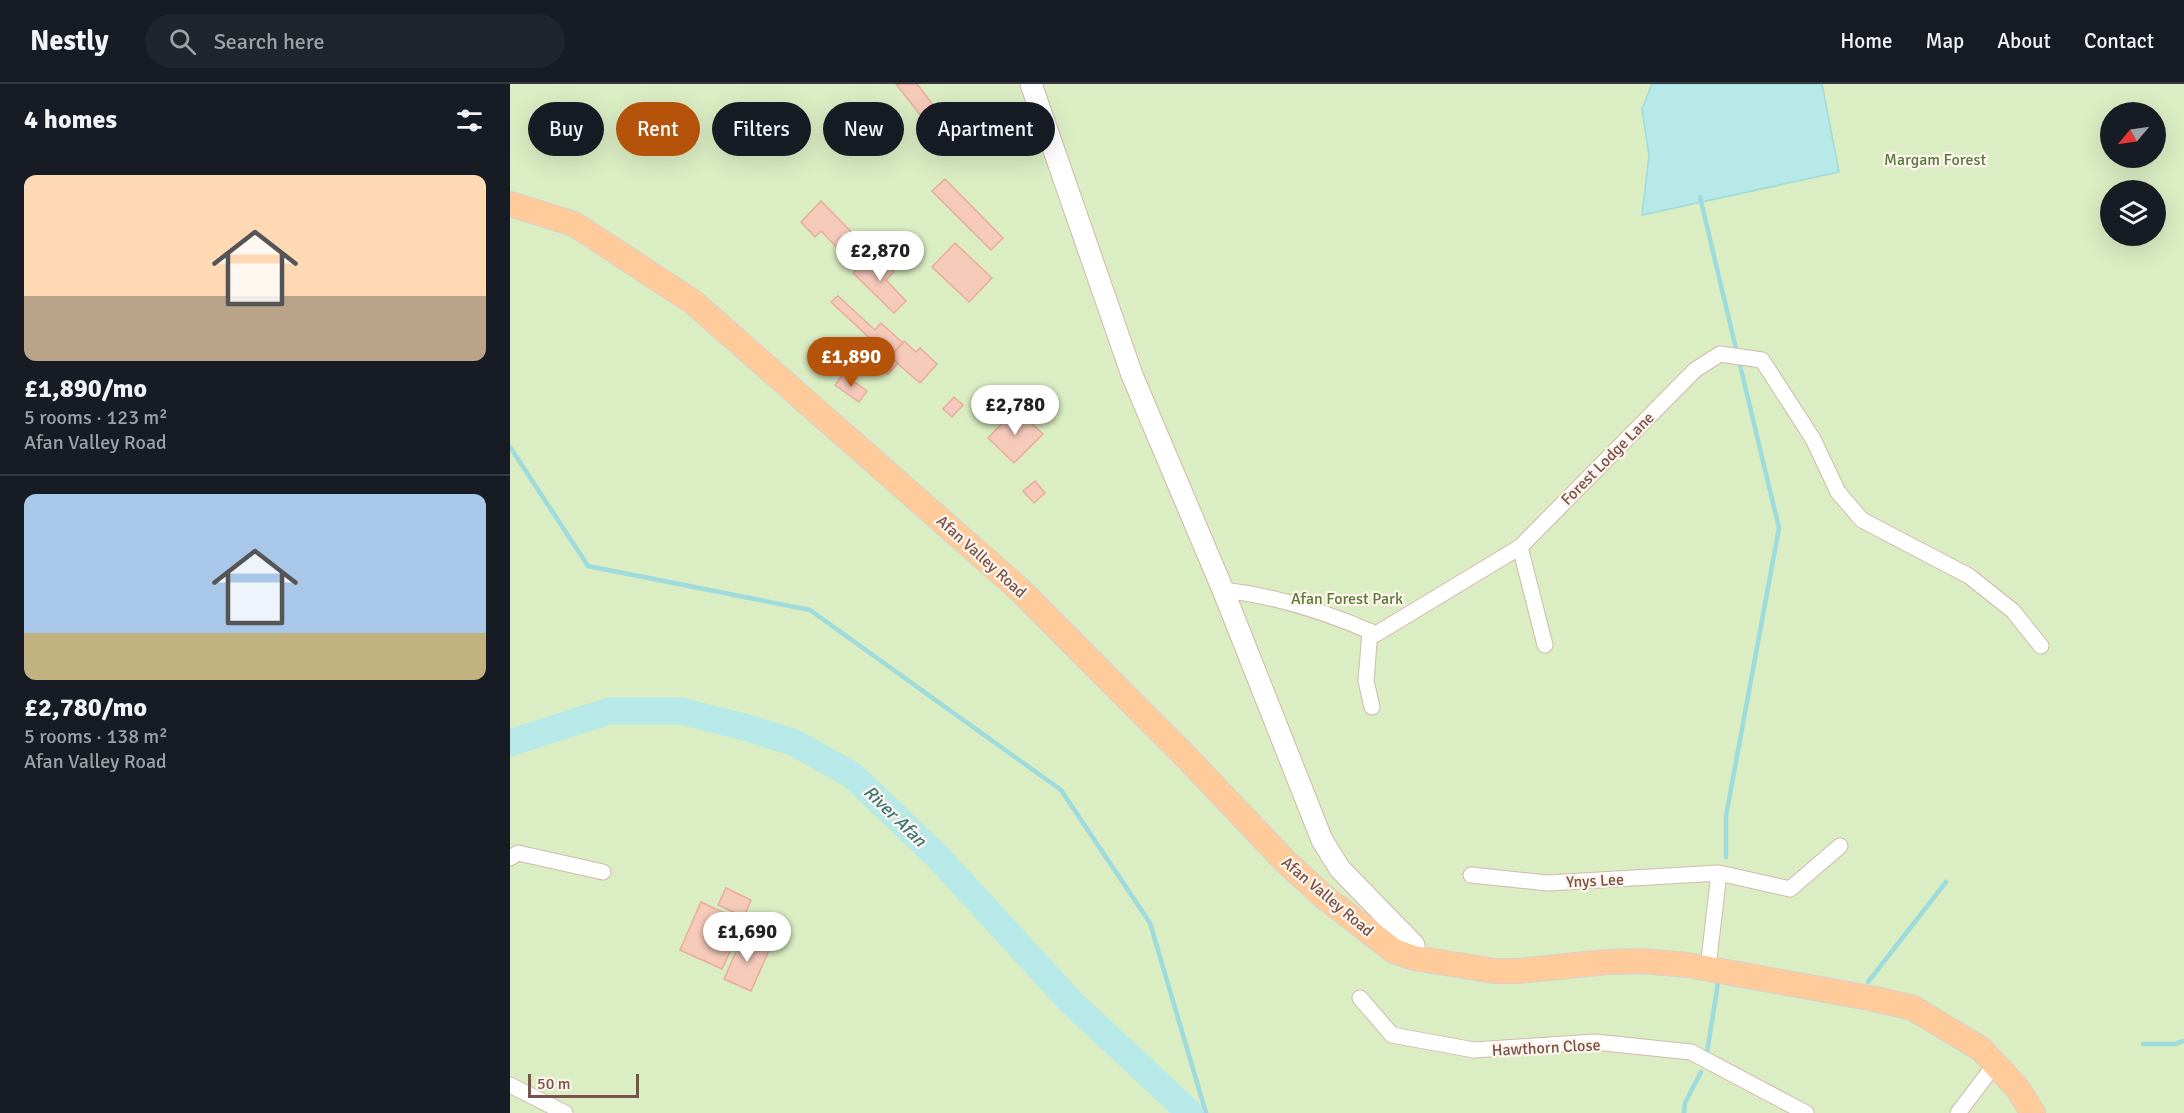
<!DOCTYPE html>
<html lang="en">
<head>
<meta charset="utf-8">
<style>
	:root { --surface:#171b24; --page:#20242c; --text:#f1f3f6; --muted:#9ea1a6; --line:#363941; --accent:#b45309 }
	body { margin:0; font-family:Signika,sans-serif; background:var(--page); color:var(--text); height:100vh; display:flex; flex-direction:column; font-size:22px; white-space:nowrap }
	* { box-sizing:border-box; margin:0 }
	p { font-size:20px; color:var(--muted) }
	.icon { flex:none; width:33px; height:33px; fill:none; stroke:currentColor; stroke-width:2; stroke-linecap:round; stroke-linejoin:round }
	.map { position:relative; flex:1; overflow:hidden }
	.drawer { display:flex; flex-direction:column; background:var(--surface); width:510px }
	.drawer>* { flex:none }
	.top-card { position:absolute; left:18px; top:18px; width:570px; height:54px; display:flex; gap:12px }
	.needle { width:39px; rotate:241deg }
	.tools { position:absolute; left:1590px; top:18px; display:grid; gap:12px }
	.tools a { display:grid; place-items:center; width:66px; height:66px; border-radius:50%; background:var(--surface); box-shadow:0 6px 24px #0002; font-size:30px }
	.scale { position:absolute; left:18px; bottom:15px; width:111px; box-sizing:border-box; padding-left:6px; border:3px solid #795248; border-top:0; font-size:16px; line-height:21px; white-space:nowrap; color:#795248; -webkit-text-stroke:4px #fff5ed; paint-order:stroke }
	.price { position:absolute; translate:-50% -51px; padding:0 14px; border-radius:21px; background:#fff; color:#222; font-size:20px; line-height:39px; filter:drop-shadow(0 2px 3px #0008) }
	.price::after { content:''; position:absolute; left:50%; top:36px; width:18px; height:14px; margin-left:-9px; background:inherit; clip-path:polygon(0 0,100% 0,50% 100%) }
	.price.on { background:var(--accent); color:#fff }
	ul { padding:0; list-style:none }
	li { display:grid; align-content:center; gap:12px; height:318px; padding:0 24px }
	li+li { border-top:2px solid var(--line) }
	li span { display:grid; place-items:center; height:186px; border-radius:12px; color:#555 }
	li>.icon { margin-inline-start:auto }
	span .icon { width:108px; height:108px; fill:#fffc; stroke-width:1 }
	li b { font-size:26px }
	h2 { display:flex; justify-content:space-between; align-items:center; height:72px; padding:0 24px; font-size:26px }
	.chip { padding:0 21px; border-radius:27px; background:var(--surface); box-shadow:0 6px 24px #0002; font-size:21px; line-height:54px }
	.chip.on { background:var(--accent); color:#fff }
	header { display:flex; align-items:center; gap:36px; box-sizing:border-box; height:84px; padding:0 30px; background:var(--surface); border-bottom:2px solid var(--line) }
	header strong { font-size:28px }
	nav { display:flex; gap:33px; margin-inline-start:auto; font-size:21px }
	.search { width:420px; height:54px; background:var(--page); display:flex; align-items:center; gap:15px; box-sizing:border-box; padding:0 21px; border-radius:33px; color:var(--muted); font-size:22px }
	main { display:flex; flex:1; min-height:0 }
	.map>svg:first-child { display:block }
</style>
</head>
<body>
<header>
<strong>Nestly</strong>
<div class="search"><svg class="icon" aria-label="search" viewBox="0 0 24 24"><circle cx="10" cy="10" r="6"/><path d="M15 15l6 6"/></svg>Search here</div>
<nav><a>Home</a><a>Map</a><a>About</a><a>Contact</a></nav>
</header>
<main>
<section class="drawer">
<h2>4 homes<svg class="icon" aria-label="filters" viewBox="0 0 24 24"><path d="M4 7h16M4 17h16"/><circle cx="9" cy="7" r="2"/><circle cx="15" cy="17" r="2"/></svg></h2>
<ul>
<li><span style="background:linear-gradient(#ffd9b3 65%,#b9a48a 0)"><svg class="icon" aria-label="home" viewBox="0 0 24 24"><path d="M3 11l9-7 9 7M6 9v11h12V9"/></svg></span><div><b>£1,890/mo</b><p>5 rooms · 123 m²</p><p>Afan Valley Road</p></div></li>
<li><span style="background:linear-gradient(#a9c7e8 75%,#c2b280 0)"><svg class="icon" aria-label="home" viewBox="0 0 24 24"><path d="M3 11l9-7 9 7M6 9v11h12V9"/></svg></span><div><b>£2,780/mo</b><p>5 rooms · 138 m²</p><p>Afan Valley Road</p></div></li>
</ul>
</section>
<div class="map">
<svg width="1674" height="1029" viewBox="0 0 1674 1029">
	<rect width="100%" height="100%" fill="#fef1e6"/>
	<path fill="#daedc3" fill-rule="evenodd" d="M0,0H1674V1029H0ZM1600,28H1646V74H1600ZM1600,106H1646V152H1600Z"/>
	<path fill="#b8e9e9" stroke="#9edbdc" stroke-width="1.5" d="M1142,0H1312L1329,88L1132,131L1139,72L1132,25Z"/>
	<g fill="none" stroke-linecap="round" stroke-linejoin="round">
		<path stroke="#9edbdc" stroke-width="4.5" d="M1190,113L1227,269
			M0,363L78,482L300,526L551,706L640,839L696,1029
			M1216,773V732L1269,444L1229,277
			M1358,898L1436,798
			M1633,960H1665L1674,957
			M1197,968L1208,899
			M1174,1029L1175,1019L1191,988"/>
		<path stroke="#b8e9e9" stroke-width="27" d="M0,659L99,627H171L238,644L285,659L342,691L428,773L561,918L680,1029"/>
	</g>
	<path fill="#f5cabb" stroke="#e9ac9a" stroke-width="1.5" d="M386,0H407L424,22L411,32Z
		M435,95L493,154L481,166L422,107Z
		M311,117L362,169L347,184L311,147L305,153L291,138Z
		M445,159L482,194L459,218L422,183Z
		M364,168L384,188L376,196L396,217L384,229L343,189Z
		M328,212L365,246L371,239L393,259L380,273L321,218Z
		M394,257L406,268L410,264L427,280L410,299L380,273Z
		M368,261L388,279L378,290L369,283L372,279L361,269Z
		M333,290L357,307L349,318L325,301Z
		M444,313L453,321L442,333L433,325Z
		M506,325L533,350L504,379L478,354Z
		M525,397L535,409L524,419L513,407Z
		M216,804L241,816L234,833L208,821Z
		M191,818L234,838L212,885L170,866Z
		M233,852L260,864L241,907L214,895Z"/>
	<g fill="none" stroke-linecap="round" stroke-linejoin="round">
		<defs>
			<path id="street" d="M1010,463L1035,561
				M713,506C767,512 817,528 866,550L1010,463L1185,286L1210,270L1252,276L1303,355L1328,408L1352,436L1459,492L1503,527L1531,562
				M860,547L856,597L862,623
				M0,774L8,769L93,788
				M961,791L1038,799L1209,789L1280,805L1330,762
				M1198,884L1209,789
				M850,914L882,951L964,966L1085,958L1181,968L1296,1029
				M0,1001L55,1029
				M1448,1029L1486,979"/>
			<path id="secondary" d="M521,0L622,291L713,506L812,756L830,785L904,861V874"/>
			<path id="primary" d="M0,120L64,140L183,218L509,505L681,678L775,777L813,812L884,867L904,874L985,887H1008L1097,878L1132,877L1178,881L1365,915L1403,924L1471,965L1508,1005L1523,1029"/>
		</defs>
		<use href="#street" stroke="#d3b9ad" stroke-width="17"/>
		<use href="#secondary" stroke="#d6b7aa" stroke-width="23"/>
		<use href="#primary" stroke="#d9cfcc" stroke-width="26"/>
		<use href="#street" stroke="#fff" stroke-width="15"/>
		<use href="#secondary" stroke="#fff" stroke-width="21"/>
		<use href="#primary" stroke="#ffcb9b" stroke-width="24"/>
	</g>
	<g text-anchor="middle" stroke-width="4.5" stroke-linejoin="round" paint-order="stroke">
		<g font-size="16" fill="#587a3c" stroke="#fff5ed">
			<text x="1425" y="81">Margam Forest</text>
			<text x="837" y="520">Afan Forest Park</text>
		</g>
		<g font-size="16" fill="#795248" stroke="#fff5ed">
			<text transform="translate(1097 374) rotate(-45)" y="6">Forest Lodge Lane</text>
			<text transform="translate(472 472) rotate(42)" y="6">Afan Valley Road</text>
			<text transform="translate(1085 796) rotate(-3)" y="6">Ynys Lee</text>
			<text transform="translate(818 812) rotate(40)" y="6">Afan Valley Road</text>
			<text transform="translate(1036 963) rotate(-3)" y="6">Hawthorn Close</text>
		</g>
		<g font-size="18" font-style="italic" fill="#387778" stroke="#fff5ed">
			<text transform="translate(385 732) rotate(44)" y="6">River Afan</text>
		</g>
	</g>
</svg>
<div class="tools">
<a><svg class="needle" viewBox="-14 -14 28 28"><path d="M0-13l5 13h-10z" fill="#e53935"/><path d="M0 13l5-13h-10z" fill="#9ea1a6"/></svg></a>
<a><svg class="icon" aria-label="layers" viewBox="0 0 24 24"><path d="M12 4l9 5-9 5-9-5zM3 14l9 5 9-5"/></svg></a>
</div>
<div class="scale">50 m</div>
<b class="price" style="left:370px;top:198px">£2,870</b>
<b class="price on" style="left:341px;top:304px">£1,890</b>
<b class="price" style="left:505px;top:352px">£2,780</b>
<b class="price" style="left:237px;top:879px">£1,690</b>
<div class="top-card">
<a class="chip">Buy</a>
<a class="chip on">Rent</a>
<a class="chip">Filters</a>
<a class="chip">New</a>
<a class="chip">Apartment</a>
</div>
</div>
</main>
</body>
</html>
